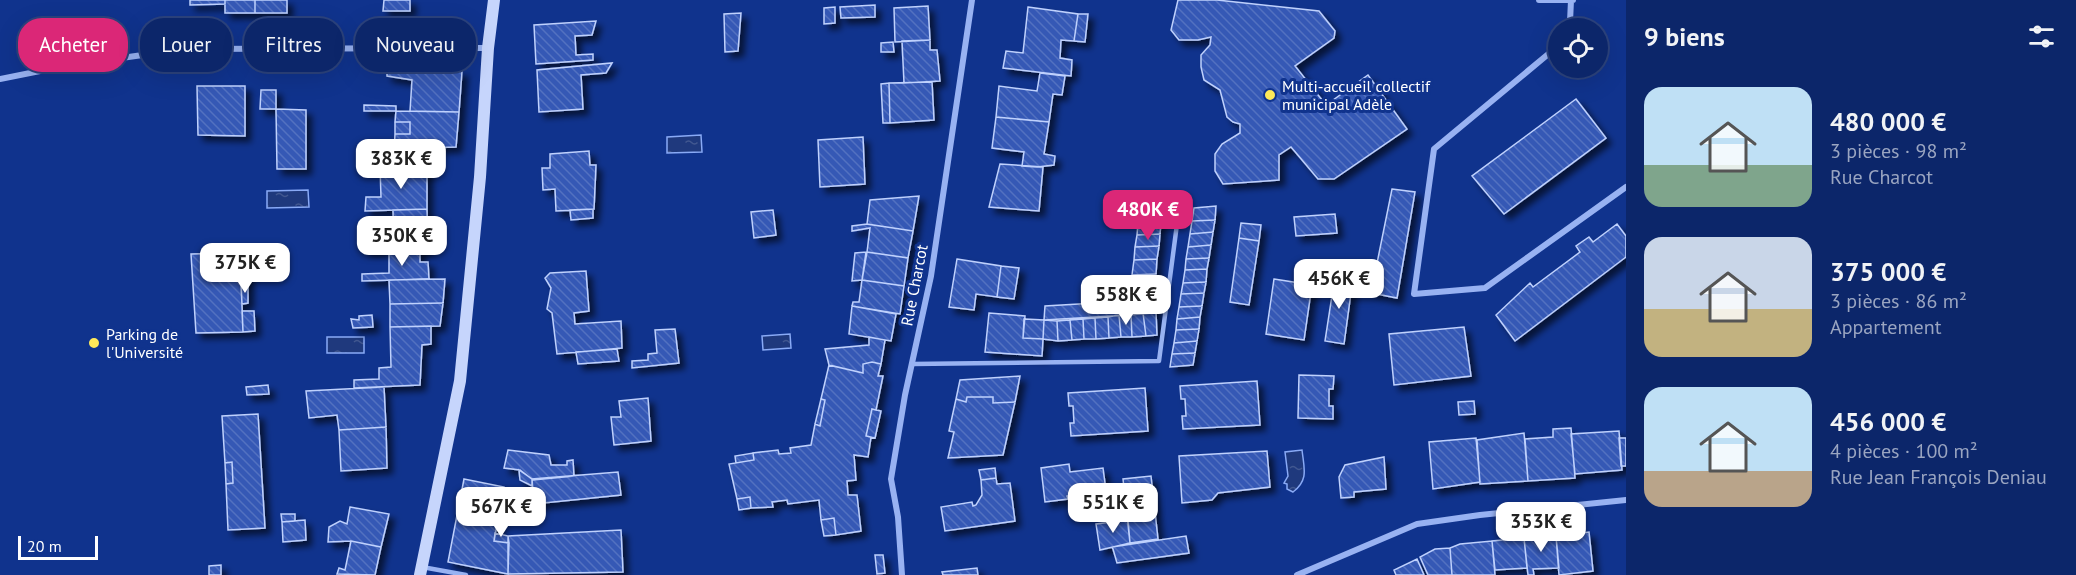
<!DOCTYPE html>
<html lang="fr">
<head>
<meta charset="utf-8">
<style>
	:root { --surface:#0c266a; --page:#1a3272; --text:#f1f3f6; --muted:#9aa5c1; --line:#2c437e; --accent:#db2777 }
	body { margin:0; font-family:"PT Sans",sans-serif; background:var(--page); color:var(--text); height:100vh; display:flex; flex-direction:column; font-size:22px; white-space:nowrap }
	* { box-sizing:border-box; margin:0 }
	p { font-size:20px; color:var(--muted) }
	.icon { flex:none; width:33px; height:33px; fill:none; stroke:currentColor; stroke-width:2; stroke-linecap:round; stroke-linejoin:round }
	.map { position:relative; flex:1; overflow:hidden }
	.sheet { display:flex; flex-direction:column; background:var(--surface); width:450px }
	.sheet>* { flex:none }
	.top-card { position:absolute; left:18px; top:18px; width:570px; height:54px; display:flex; gap:12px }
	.buttons { position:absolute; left:1548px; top:18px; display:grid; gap:12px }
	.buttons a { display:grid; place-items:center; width:60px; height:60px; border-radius:50%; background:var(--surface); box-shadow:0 6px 24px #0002,0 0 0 2px var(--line); font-size:30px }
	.scale { position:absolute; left:18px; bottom:15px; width:80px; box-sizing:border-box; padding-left:6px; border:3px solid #fff; border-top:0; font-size:16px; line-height:21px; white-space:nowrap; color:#fff; -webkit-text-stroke:4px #10338d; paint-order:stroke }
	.price { position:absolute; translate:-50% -51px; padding:0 14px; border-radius:12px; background:#fff; color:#222; font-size:20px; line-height:39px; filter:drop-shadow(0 2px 3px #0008) }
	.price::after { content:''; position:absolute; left:50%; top:36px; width:18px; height:14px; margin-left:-9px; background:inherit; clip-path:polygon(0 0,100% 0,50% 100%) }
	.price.on { background:var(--accent); color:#fff }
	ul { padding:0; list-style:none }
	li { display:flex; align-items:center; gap:18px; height:150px; padding:0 18px }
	li span { display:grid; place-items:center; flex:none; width:168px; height:120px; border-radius:18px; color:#555 }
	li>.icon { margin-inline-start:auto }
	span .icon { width:72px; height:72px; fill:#fffc; stroke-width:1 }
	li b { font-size:26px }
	h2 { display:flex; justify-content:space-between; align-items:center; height:72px; padding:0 18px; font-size:26px }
	.pill { padding:0 21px; border-radius:24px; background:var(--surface); box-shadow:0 6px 24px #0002,0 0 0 2px var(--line); font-size:21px; line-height:54px }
	.pill.on { background:var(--accent); color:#fff }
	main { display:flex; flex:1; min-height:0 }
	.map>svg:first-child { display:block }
</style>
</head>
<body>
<main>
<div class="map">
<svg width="1626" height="575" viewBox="0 0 1626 575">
	<defs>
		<pattern id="water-ripples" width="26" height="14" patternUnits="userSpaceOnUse" patternTransform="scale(1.5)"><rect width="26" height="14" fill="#1f397d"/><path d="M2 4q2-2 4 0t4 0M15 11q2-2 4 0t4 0" fill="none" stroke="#415790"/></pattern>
		<pattern id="building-back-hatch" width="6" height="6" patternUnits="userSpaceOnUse" patternTransform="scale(1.5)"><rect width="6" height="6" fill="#3458b5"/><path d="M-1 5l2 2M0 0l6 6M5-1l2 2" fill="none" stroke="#5271c0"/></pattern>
		<filter id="shadow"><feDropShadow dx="5.5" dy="5.5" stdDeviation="3" flood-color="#0009"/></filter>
	</defs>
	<rect width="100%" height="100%" fill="#10338d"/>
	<path fill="url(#water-ripples)" stroke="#89aaf6" stroke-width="1.5" d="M701,135L702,152L667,153V137Z
		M308,190L309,207L267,208V191Z
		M790,334L791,348L763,350L762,336Z
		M327,337H364V353H327Z
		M1302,450C1304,468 1309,480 1293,492L1287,489V484L1284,483L1288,476L1285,452Z"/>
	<path fill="url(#building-back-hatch)" stroke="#bfd1fd" stroke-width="1.5" filter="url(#shadow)" d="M190,0H225V4L190,5Z
		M225,0H255V13H225Z
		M255,0H287V13H255Z
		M384,0H410V11H383Z
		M1178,0H1217L1319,11L1335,31L1334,38L1295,66L1326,105L1368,75L1407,129L1334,179H1318L1291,147L1279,155V180L1223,184L1215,171V154L1222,144L1240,133V124L1233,122L1227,117L1220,90L1204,80L1201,67V55L1210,45L1211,37L1198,40H1179L1171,30Z
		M875,5V17L841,18L840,7Z
		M928,6L930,40L895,42L894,8Z
		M835,7V23L824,24V8Z
		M1028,7L1078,14L1074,41L1061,40L1060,58L1072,60L1071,76L1003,68L1006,51L1023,53Z
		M741,13L738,51L725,52L724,14Z
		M1078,14H1088L1085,42L1074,41Z
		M596,21L592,35L575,36L576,55L593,54V60L536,64L534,25Z
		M930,40V50H937L940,81L904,83L902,41Z
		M893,42L894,52H881V43Z
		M612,63L606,73L581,75L583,109L539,112L537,70Z
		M387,71H462L459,112L410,111L412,80L387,76Z
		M1040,73L1065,76L1062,95L1053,94L1049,122L996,117L999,86L1037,91Z
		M932,82L934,120L890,123L889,83Z
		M889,83L890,123H883L881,84Z
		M197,86H245V136L198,135Z
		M261,90H276V109H260Z
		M1576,99L1606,138L1504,214L1472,176Z
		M364,105L396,106V111H364Z
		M276,109L306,110V169H277Z
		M396,111L459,112L456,147L420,148L421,166L380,167V152H394L395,134H410V122H395Z
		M996,117L1049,122L1044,154L1055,156L1054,165L1037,167L1022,166L1024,152L992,148Z
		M395,122H410V134H395Z
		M863,137L865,184L820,187L818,140Z
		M379,145L395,146L394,152H380Z
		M420,148H427V166H421Z
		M589,151L590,165H596L594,209L556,211L555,189L543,190L542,168H550V154Z
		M1000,164L1043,167L1039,211L989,207Z
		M427,166V209L365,211L366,197H381L380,167Z
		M1392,189L1415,192L1397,298L1371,293Z
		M919,196L913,231L867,224L870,200Z
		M1216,206L1215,220L1192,221L1194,208Z
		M427,209L428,249L394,250L393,210Z
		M593,209V218L571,220L570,210Z
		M773,210L776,235L754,238L751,212Z
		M1162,210L1161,222L1138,223V212Z
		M1335,214L1337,233L1296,236L1294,217Z
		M1215,220L1213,232L1190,234L1192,221Z
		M1161,222L1160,234L1137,235L1138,223Z
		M1241,223L1261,225L1259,241L1239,238Z
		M867,224L913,231L908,258L867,252L870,228L852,231V226Z
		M1617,224L1626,236V257L1515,341L1496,315L1530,283L1533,287L1580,252L1576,246L1589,237L1593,242Z
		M1213,232L1211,245L1188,247L1190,234Z
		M1160,234L1159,246L1135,247L1137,235Z
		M1239,238L1259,241L1249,305L1230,302Z
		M381,241V250H365V242Z
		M1211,245L1209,258L1186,259L1188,247Z
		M1159,246L1157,259L1134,260L1135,247Z
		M420,249V262H428L429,279L362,281V274L389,273V250Z
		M866,252L862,280L852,281L855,253Z
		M867,252L908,258L904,286L862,280Z
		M240,253L243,332L196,333L191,254Z
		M1209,258L1207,269L1185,270L1186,259Z
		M957,259L1001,266L997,297L976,294L974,310L949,307Z
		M1157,259L1156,274L1132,275L1134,260Z
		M1001,266L1019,268L1014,299L997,297Z
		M240,268H248V285H241Z
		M1207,269L1206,282L1183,283L1185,270Z
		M586,271L589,311L574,313L575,324L621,321L622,348L557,354L552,313L547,309L551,288L545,278L550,273Z
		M1156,274L1155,287L1131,289L1132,275Z
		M1335,276L1353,278L1344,344L1325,341Z
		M445,279L443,303L390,304L389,280Z
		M1274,279L1312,285L1304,340L1266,334Z
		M862,280L904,286L900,314L852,306L853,302H859Z
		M1206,282L1204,293L1181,294L1183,283Z
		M241,285H248V303L242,304Z
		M1155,287L1154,300L1130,301L1131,289Z
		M1204,293L1202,306L1179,307L1181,294Z
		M1154,300L1153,313L1129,315L1130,301Z
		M1130,301L1129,315L1044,320L1045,306Z
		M443,303L440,326L390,327V304Z
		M852,306L896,314L891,341L849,334Z
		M1202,306L1200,317L1177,319L1179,307Z
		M242,311H254L255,331L243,332Z
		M1156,312L1157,335L1146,336L1143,313Z
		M989,313L1025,316L1023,338L1043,339L1042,356L985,352Z
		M1143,313L1146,336L1132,337L1131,315Z
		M372,315L373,327L353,328L351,319L359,320V316Z
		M1119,315L1121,337L1109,338L1108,317Z
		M1119,315H1131L1132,337H1121Z
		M1108,317L1109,338L1096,339L1095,318Z
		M1200,317L1199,329L1176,330L1177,319Z
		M1095,318L1096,339H1084L1083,319Z
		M1024,319L1044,320L1043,339L1023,338Z
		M1083,319L1084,339L1072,340L1070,320Z
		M1044,320L1057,321L1058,341L1043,339Z
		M1070,320L1072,340L1058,341L1057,321Z
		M431,326V344L422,345L420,385L354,388V380L379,379V368L391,367L390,327Z
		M1464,327L1471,376L1394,385L1389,334Z
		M675,329L679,363L632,368V361L648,360V354L657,353L655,330Z
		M1199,329L1197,341L1174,343L1176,330Z
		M869,337L885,340L881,364L872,362L863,364V373L829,365L825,349L869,345Z
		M1197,341L1195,353L1172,354L1174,343Z
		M617,349L619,361L578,364L576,352Z
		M1195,353L1193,365L1170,367L1172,354Z
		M872,362L881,364L878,376H883L876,410L872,409L866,436L871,437L868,457L854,455L856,480L847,481L848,495H857L861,531L836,535L834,518L821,520L819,500L788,504L787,500L772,502L773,507L751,508L750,497L737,499L729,464L754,460L753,453L778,450L779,454L791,453L790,448L811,445L815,424L820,426L825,400L821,399L829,365L863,373V364Z
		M1299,375L1334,376L1333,389H1329V406H1333V419L1298,418Z
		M1020,376L1015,402L993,403V397H967L966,402L956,399L960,380Z
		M1257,381L1260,425L1183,429L1182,416H1186L1185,399H1181L1180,386Z
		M268,385L269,394L247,395L246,387Z
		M384,387L386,427L339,430L337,415L309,418L306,391Z
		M1145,388L1148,431L1071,436L1070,423H1074L1073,406H1069L1068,393Z
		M967,397H993V403L1015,402L1003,455L948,458L954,432L949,431L956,399L966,402Z
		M648,398L651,441L614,445L611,417H621L619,401Z
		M821,399L825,400L820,426L815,424Z
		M1474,401L1475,414L1459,415L1458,402Z
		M872,409L881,411L875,438L866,436Z
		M258,414L265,528L228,530L226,484L233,483L232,462L225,463L222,416Z
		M386,427L387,468L341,471L339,430Z
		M1571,428L1575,478L1528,481L1525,439L1553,437V429Z
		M1619,431L1622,470L1575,474L1571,434Z
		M1524,433L1528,481L1480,484L1477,440Z
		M1476,438L1480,482L1433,489L1429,442Z
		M1619,438H1626V466H1621Z
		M508,450L549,455L551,465H567V461L573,460L574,476L533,480L520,470L504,468Z
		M1267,451L1270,487L1218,493L1212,500L1182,503L1179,456Z
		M753,453L754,460L736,463L735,456Z
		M1384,457L1386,489L1354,492V497L1341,498L1339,477L1345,465Z
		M232,462L233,483L226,484L225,463Z
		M1069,464L1070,472L1103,468L1108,506L1093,508L1092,503L1074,502L1073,495L1067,496L1068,499L1045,502L1041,468Z
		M995,468L996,478L981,480L979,470Z
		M519,470L532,479V486L520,480Z
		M618,472L621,495L534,504L532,479Z
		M1151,476L1158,539L1130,543L1123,479Z
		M996,478L997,484L1010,483L1015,521L945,531L941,507L972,502L973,506L976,505L982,495L981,480Z
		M464,479L504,487L494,541L509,543L508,574L448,562Z
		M750,497L751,508L739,510L737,499Z
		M350,507L389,514L381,547L351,541L328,542L329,527L340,521L347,524Z
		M281,514H295V521L282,522Z
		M834,518L836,535L824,536L821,520Z
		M305,520L306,540L283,542L282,522Z
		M1128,520L1130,543L1100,550L1096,524Z
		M621,530L623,572L508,574V536Z
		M1589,532L1593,571L1559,575L1556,536Z
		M495,533L508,536L509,543L494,541Z
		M1186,536L1189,553L1117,563L1113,549L1112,547Z
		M1556,536L1559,568L1533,569L1534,575H1528L1524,538Z
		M1524,538L1527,568L1495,570L1492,541Z
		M351,541L381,547L375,575L337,574L339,568L345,570Z
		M1492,541L1495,575H1452L1450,548L1460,544Z
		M1450,548L1452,575H1428L1420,557L1435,549Z
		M875,555H883L885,573L877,574Z
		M1417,559L1424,575H1396L1394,570Z
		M221,565V575H209V566Z
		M977,568L978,575H943L942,572Z"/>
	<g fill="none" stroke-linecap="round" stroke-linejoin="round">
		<path stroke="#98b2f2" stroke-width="4.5" d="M912,364L1159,361L1179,209
			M422,567L466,575"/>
		<path stroke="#98b2f2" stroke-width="6" d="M1539,0H1573
			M1567,28L1570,22L1571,0
			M1558,46L1434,149L1414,294L1485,288L1626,187
			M0,79L65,66L185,49L488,48
			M902,575L898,517L891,479L905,395L931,276L972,0
			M1297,575L1417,524L1480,515L1626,500"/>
		<path stroke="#c6d5fc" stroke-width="12" d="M420,575L460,381L480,177L488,48L494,0"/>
	</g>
	<g fill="#ffe959" stroke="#10338d" stroke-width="2">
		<circle cx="1270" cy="95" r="6"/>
		<circle cx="94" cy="343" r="6"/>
	</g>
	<g text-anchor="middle" stroke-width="6" stroke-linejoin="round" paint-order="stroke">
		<g font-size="16" fill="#fff" stroke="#10338d" text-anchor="start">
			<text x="1282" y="92">Multi-accueil collectif<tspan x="1282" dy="18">municipal Adèle</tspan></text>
			<text x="106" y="340">Parking de<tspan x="106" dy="18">l'Université</tspan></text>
		</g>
		<g font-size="16" fill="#fff" stroke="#10338d">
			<text transform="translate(914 285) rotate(-79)" y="6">Rue Charcot</text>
		</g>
	</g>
</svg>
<div class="buttons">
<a><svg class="icon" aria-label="locate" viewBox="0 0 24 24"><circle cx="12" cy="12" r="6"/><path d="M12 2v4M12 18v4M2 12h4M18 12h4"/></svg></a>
</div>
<div class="scale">20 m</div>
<b class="price" style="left:401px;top:190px">383K €</b>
<b class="price on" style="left:1148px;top:241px">480K €</b>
<b class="price" style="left:402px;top:267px">350K €</b>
<b class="price" style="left:245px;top:294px">375K €</b>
<b class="price" style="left:1339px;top:310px">456K €</b>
<b class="price" style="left:1126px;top:326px">558K €</b>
<b class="price" style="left:1113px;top:534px">551K €</b>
<b class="price" style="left:501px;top:538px">567K €</b>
<b class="price" style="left:1541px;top:553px">353K €</b>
<div class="top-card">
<a class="pill on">Acheter</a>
<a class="pill">Louer</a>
<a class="pill">Filtres</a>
<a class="pill">Nouveau</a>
</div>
</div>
<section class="sheet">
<h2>9 biens<svg class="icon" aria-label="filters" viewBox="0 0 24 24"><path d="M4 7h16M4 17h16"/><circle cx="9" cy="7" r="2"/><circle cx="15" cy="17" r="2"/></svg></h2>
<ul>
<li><span style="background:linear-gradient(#bfe0f5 65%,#7fa58c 0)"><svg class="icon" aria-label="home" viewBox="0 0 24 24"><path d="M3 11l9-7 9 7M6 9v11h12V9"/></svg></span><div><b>480 000 €</b><p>3 pièces · 98 m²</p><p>Rue Charcot</p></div></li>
<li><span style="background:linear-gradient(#c9d6e8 60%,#c2b280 0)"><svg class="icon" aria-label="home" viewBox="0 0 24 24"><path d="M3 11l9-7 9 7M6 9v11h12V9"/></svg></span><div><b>375 000 €</b><p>3 pièces · 86 m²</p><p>Appartement</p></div></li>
<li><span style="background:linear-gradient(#bfe0f5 70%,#b9a48a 0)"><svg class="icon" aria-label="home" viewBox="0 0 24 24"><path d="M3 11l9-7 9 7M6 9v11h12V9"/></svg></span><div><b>456 000 €</b><p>4 pièces · 100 m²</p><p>Rue Jean François Deniau</p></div></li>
</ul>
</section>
</main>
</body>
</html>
